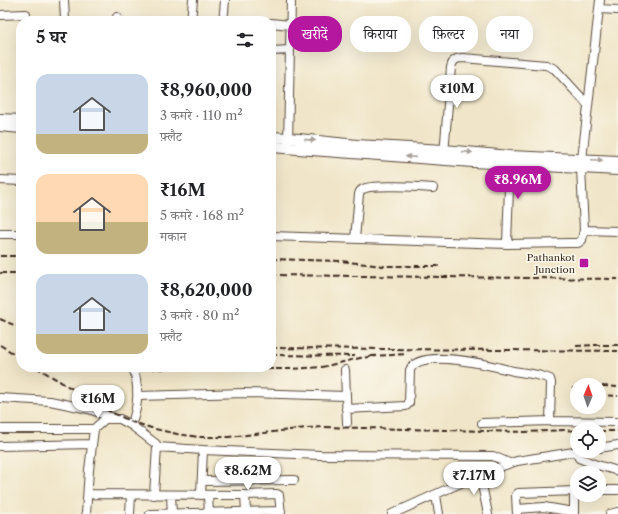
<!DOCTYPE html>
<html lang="hi">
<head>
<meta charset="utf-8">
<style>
	:root { --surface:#fff; --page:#f2f2f2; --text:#202124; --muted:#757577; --accent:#b5179e }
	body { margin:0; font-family:"Libre Caslon Text","Noto Serif Devanagari",serif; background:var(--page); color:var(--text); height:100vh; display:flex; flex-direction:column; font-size:15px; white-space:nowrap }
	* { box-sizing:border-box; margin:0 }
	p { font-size:13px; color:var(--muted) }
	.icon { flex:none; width:22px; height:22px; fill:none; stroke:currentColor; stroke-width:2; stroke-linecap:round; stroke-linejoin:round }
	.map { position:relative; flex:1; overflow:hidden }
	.drawer { position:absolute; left:16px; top:16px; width:260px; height:356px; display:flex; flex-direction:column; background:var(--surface); border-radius:16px; box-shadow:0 4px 16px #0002 }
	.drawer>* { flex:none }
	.hud { position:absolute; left:288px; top:16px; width:270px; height:36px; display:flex; gap:8px }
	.needle { width:26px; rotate:2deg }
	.buttons { position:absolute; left:570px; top:378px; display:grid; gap:8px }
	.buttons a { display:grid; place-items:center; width:36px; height:36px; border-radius:50%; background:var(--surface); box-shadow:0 4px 16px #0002; font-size:20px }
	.price { position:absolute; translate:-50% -34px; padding:0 9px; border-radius:14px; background:#fff; color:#222; font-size:13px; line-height:26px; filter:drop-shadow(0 1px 2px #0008) }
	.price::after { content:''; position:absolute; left:50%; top:24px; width:12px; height:9px; margin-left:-6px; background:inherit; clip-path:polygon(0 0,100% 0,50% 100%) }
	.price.selected { background:var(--accent); color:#fff }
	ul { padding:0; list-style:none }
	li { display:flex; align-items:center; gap:12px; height:100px; padding:0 20px }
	li span { display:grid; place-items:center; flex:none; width:112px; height:80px; border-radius:12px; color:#555 }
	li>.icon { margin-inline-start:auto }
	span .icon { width:48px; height:48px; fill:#fffc; stroke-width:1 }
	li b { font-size:17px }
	h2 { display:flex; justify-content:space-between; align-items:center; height:48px; padding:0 20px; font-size:17px }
	.tag { padding:0 14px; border-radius:16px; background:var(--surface); box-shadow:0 4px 16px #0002; font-size:14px; line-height:36px }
	.tag.selected { background:var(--accent); color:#fff }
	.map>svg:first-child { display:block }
</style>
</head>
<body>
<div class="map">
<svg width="618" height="514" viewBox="0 0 618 514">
	<rect width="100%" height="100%" fill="#fbf7ec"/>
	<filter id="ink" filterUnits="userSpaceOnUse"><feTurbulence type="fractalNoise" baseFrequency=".025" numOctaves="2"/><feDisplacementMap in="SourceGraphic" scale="8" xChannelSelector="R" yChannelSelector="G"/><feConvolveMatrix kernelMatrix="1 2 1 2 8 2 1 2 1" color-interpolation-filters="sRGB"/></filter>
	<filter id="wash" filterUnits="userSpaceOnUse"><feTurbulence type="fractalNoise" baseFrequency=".012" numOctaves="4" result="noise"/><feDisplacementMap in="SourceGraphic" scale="16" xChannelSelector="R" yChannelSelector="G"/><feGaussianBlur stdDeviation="0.9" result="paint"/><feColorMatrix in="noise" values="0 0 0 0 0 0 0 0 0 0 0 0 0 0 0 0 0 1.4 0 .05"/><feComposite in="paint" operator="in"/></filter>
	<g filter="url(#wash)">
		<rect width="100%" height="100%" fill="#f0e5c8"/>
	</g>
	<g filter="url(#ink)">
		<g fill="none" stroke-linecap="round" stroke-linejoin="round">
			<defs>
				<path id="minor" d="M64,0L65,21
					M599,9L618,10
					M0,15L26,14
					M117,21V17
					M191,21L193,0
					M223,21L224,12L225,0
					M271,23L290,25
					M271,51L290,50
					M288,143L291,0
					M444,154L451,67C453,60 456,58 463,58L546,65L555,69L588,105
					M0,180L21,181
					M584,230L618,231
					M0,234H21
					M271,236L507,244L571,243H578L582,240L584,230L581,168L600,0
					M355,239L359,194C360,191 360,191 363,189C371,184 420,187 433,188
					M507,244L510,159
					M345,370L347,423
					M138,396L245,393L346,396
					M0,398L50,401L89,409L111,417
					M346,409L406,406L409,403L410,370C419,347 494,366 513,371C525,373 539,374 550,379L551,383L550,421
					M482,423L550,421L618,422
					M131,425C139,407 139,385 133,367
					M0,429H94L89,470L86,514
					M94,429L105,419H120L131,425L156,444L157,447L154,495
					M0,446L92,444
					M157,447L203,450L201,495
					M599,448L618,445
					M203,450L320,455L493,456L509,463
					M576,452L579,458L594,464L618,471
					M594,473V464
					M480,475L488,514
					M202,481L294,480
					M599,490H618
					M574,491V514
					M88,494L245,495L277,494L279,495L281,514
					M171,495L172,514
					M208,495L209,514
					M245,495L246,512
					M436,495L439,514
					M517,509L544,507L574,512
					M130,514L131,495
					M150,514L281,511
					M392,514L485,472L517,461L580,451
					M517,514L516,495L518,493L577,491
					M610,514L618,512"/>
				<path id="major" d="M0,119L21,120
					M0,126L21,128
					M271,137L289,138L357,145L444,150L510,156L618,161
					M271,147L473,162L618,170"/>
			</defs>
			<use href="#minor" stroke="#564638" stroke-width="10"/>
			<use href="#major" stroke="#564638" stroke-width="12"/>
			<use href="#minor" stroke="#fff" stroke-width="8"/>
			<use href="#major" stroke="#fff" stroke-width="10"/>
			<path stroke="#3b2a1e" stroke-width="2" stroke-dasharray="6 3" stroke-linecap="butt" d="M0,256H21
				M271,259L340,261L383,266H441
				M0,273H21
				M271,275L618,279
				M0,319L21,328
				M0,345L21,358
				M576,346L596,345H618
				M271,348L618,351
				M271,355L355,356
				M371,356L392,355L407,354
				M36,367L109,411L132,422L155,429L177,434L199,437H229L307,428L324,427L526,432L564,430L577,431
				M125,367C138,369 151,370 163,367
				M159,369H292L322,367L360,358L377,356
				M602,386L618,387
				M572,388L577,389
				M599,395L618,396
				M599,431H618"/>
		</g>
		<defs><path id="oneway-solid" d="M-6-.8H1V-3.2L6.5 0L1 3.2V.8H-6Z"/></defs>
		<g fill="#a79f9a">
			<use href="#oneway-solid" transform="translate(310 140) rotate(6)"/>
			<use href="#oneway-solid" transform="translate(467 152) rotate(5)"/>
			<use href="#oneway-solid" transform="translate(411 157) rotate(-176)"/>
			<use href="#oneway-solid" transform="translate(597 160) rotate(3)"/>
		</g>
	</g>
	<rect fill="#b5179e" stroke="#fbf7ec" stroke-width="1.5" x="579" y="258" width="10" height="10" rx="2"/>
	<g text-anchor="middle" stroke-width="3" stroke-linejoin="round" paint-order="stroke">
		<g font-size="10" fill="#3b2a1e" stroke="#fbf7ec" text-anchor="end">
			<text x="575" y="261">Pathankot<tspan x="575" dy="12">Junction</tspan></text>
		</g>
	</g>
</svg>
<div class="buttons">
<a><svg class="needle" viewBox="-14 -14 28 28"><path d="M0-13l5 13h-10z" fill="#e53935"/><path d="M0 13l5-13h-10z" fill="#757577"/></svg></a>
<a><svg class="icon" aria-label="locate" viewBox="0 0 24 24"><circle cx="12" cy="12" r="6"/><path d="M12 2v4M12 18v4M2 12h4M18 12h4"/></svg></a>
<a><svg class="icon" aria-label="layers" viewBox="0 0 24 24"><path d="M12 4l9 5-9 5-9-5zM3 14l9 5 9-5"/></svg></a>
</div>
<b class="price" style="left:457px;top:109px">₹10M</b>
<b class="price selected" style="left:518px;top:200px">₹8.96M</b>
<b class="price" style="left:98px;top:419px">₹16M</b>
<b class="price" style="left:248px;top:491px">₹8.62M</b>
<b class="price" style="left:474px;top:496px">₹7.17M</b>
<div class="hud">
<a class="tag selected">खरीदें</a>
<a class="tag">किराया</a>
<a class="tag">फ़िल्टर</a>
<a class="tag">नया</a>
</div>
<section class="drawer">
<h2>5 घर<svg class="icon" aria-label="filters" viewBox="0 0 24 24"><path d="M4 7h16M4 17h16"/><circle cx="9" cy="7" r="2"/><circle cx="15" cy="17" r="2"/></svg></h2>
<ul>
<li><span style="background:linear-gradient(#c9d6e8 75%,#c2b280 0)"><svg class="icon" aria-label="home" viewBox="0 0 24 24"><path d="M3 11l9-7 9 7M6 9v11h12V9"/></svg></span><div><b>₹8,960,000</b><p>3 कमरे · 110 m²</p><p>फ़्लैट</p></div></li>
<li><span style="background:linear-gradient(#ffd9b3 60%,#c2b280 0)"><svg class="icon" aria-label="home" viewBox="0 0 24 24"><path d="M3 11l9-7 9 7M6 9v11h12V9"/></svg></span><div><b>₹16M</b><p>5 कमरे · 168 m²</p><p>मकान</p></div></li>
<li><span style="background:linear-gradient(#c9d6e8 75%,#c2b280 0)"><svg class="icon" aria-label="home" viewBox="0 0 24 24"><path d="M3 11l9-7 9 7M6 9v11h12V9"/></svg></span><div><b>₹8,620,000</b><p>3 कमरे · 80 m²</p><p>फ़्लैट</p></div></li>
</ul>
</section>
</div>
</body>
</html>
